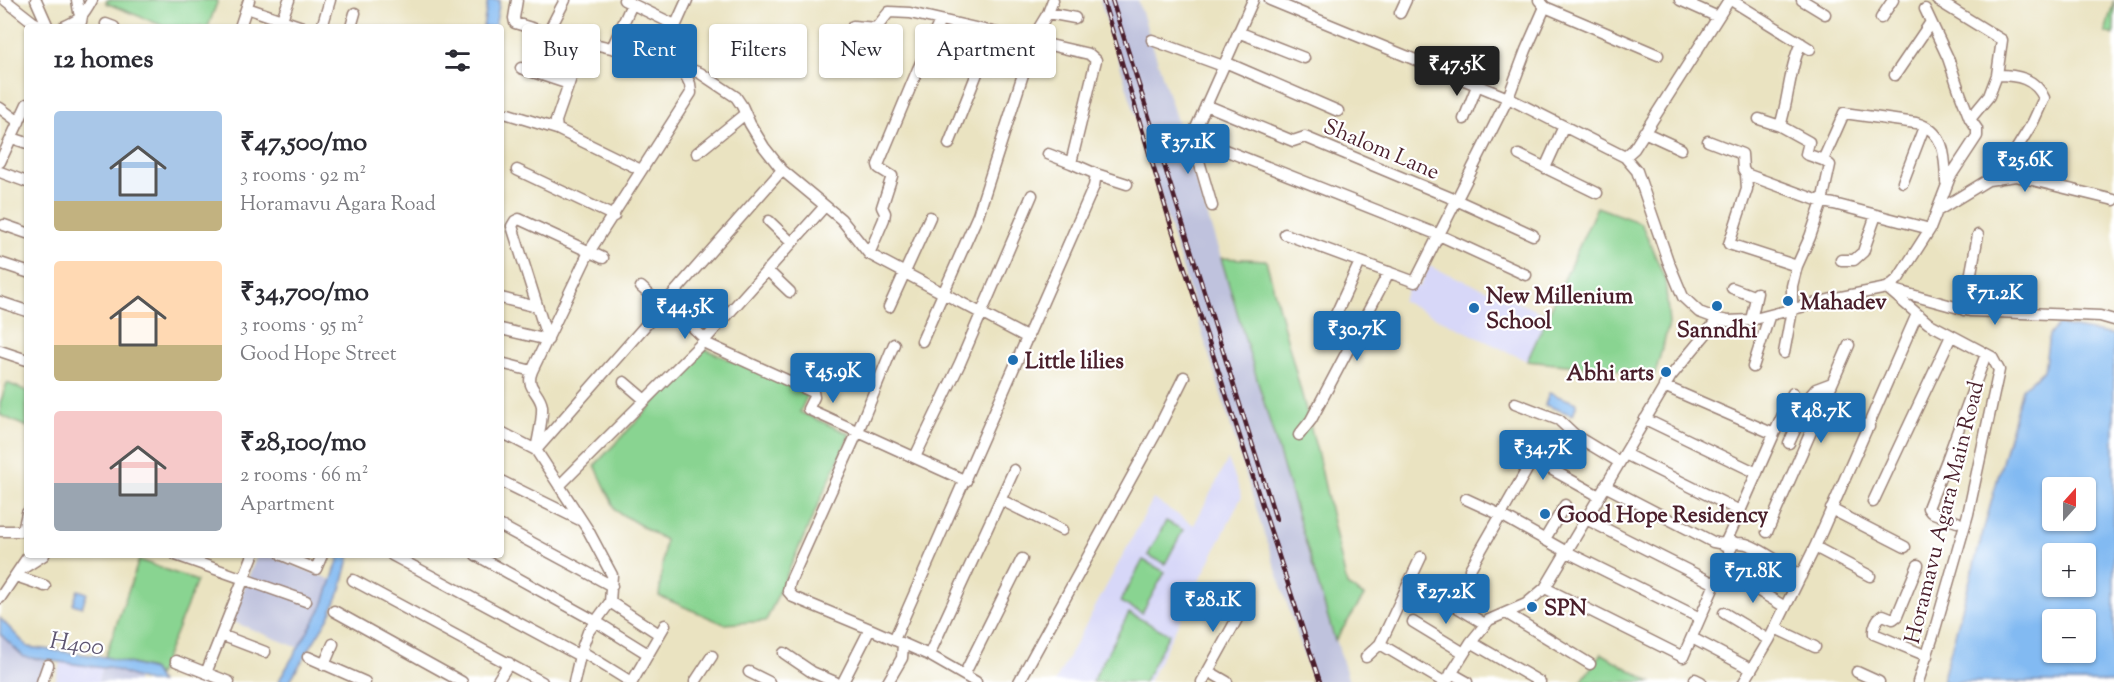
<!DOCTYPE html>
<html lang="en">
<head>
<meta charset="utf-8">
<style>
	:root { --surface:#fff; --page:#f7f7f7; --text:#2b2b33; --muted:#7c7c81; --accent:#1f6fb2 }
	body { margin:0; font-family:"Sorts Mill Goudy",serif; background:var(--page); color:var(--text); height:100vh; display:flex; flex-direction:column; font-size:22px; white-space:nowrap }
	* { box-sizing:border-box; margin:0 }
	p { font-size:20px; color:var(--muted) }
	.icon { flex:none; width:33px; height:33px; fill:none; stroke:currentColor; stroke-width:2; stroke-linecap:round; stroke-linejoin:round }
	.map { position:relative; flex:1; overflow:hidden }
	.sheet { position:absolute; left:24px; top:24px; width:480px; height:534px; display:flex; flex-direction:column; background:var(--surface); border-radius:6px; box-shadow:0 2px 4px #0004 }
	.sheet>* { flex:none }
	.banner { position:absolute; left:522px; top:24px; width:570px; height:54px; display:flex; gap:12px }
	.needle { width:39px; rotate:21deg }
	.buttons { position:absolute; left:2042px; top:477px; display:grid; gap:12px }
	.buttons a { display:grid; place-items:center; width:54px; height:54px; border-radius:6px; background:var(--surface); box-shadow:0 2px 4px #0004; font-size:30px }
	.price { position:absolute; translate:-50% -51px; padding:0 14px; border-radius:6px; background:var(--accent); color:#fff; font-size:20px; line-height:39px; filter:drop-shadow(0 2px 3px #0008) }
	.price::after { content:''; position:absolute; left:50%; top:36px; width:18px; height:14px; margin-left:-9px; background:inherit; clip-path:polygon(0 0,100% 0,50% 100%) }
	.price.selected { background:#222; color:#fff }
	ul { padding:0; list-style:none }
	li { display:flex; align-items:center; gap:18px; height:150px; padding:0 30px }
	li span { display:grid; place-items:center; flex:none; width:168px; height:120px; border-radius:6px; color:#555 }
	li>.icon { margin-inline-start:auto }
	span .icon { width:72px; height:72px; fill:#fffc; stroke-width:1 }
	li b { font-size:26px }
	h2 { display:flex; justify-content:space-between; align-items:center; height:72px; padding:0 30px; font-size:26px }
	.pill { padding:0 21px; border-radius:6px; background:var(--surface); box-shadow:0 2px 4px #0004; font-size:21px; line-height:54px }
	.pill.selected { background:var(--accent); color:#fff }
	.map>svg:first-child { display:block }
</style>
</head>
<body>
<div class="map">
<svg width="2114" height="682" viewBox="0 0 2114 682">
	<rect width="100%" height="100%" fill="#fff"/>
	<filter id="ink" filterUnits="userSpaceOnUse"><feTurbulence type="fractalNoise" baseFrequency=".0167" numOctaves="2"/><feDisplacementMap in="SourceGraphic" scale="12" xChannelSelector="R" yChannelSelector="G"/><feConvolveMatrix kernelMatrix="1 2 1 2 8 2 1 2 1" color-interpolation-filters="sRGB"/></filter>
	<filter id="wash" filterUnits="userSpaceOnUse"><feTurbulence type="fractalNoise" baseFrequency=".008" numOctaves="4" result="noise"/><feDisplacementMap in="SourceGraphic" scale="24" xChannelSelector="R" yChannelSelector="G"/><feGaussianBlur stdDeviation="1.35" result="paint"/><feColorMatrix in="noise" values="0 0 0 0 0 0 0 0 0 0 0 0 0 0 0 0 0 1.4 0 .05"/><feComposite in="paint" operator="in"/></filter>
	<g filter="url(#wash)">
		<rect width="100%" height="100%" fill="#eae3c1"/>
		<path fill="#d7d7f8" d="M1429,266L1548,315L1527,361L1402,301L1411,283L1419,287Z
			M1228,459L1242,496L1149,682H1055L1153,499L1194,525Z
			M61,662L103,668L98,682H55Z"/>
		<path fill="#bfc2dd" d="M1100,0H1138L1221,258L1349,682H1313L1261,524Z
			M257,555H267L332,580L323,606L299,648L231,621Z
			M0,634L24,657L46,661L39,682H0Z
			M108,667L138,678L137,682H98L103,668Z"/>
		<path fill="#89d491" stroke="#6a7a5e" stroke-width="1.5" d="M107,0H218L208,27H166L106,3Z
			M2114,0V35L2105,32Z
			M1597,207L1641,223L1665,279L1669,324L1655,374L1527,361Z
			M1221,258L1266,260L1318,455L1347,585L1364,596L1335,641Z
			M705,349L808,394L800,412L850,434L766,621L724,624L659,596L665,540L616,511L595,465Z
			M7,383L27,391V427L0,415V403Z
			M1166,521L1183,530L1165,564L1148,555Z
			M139,560L197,581L158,676L152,669L105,657Z
			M1143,560L1165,572L1142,613L1120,602Z
			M1129,613L1169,634L1144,682H1092Z
			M1601,653L1651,682H1581Z"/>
		<path fill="#82baf2" stroke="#666c8e" stroke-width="1.5" fill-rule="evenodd" d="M488,0H500L495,27H483Z
			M2058,325L2114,335V682H1942L2022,389L2044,370L2049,335ZM2052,488H2085V520H2052ZM2052,554H2085V586H2052ZM2052,620H2085V652H2052Z
			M1549,393L1577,403L1573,415L1545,405Z
			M340,555H350L341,589L329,617L289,682H278L323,606Z
			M78,590L87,593L82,607L73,604Z
			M0,618L28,647L105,657L153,670L160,682H148L108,667L103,668L24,657L0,634Z"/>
	</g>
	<g filter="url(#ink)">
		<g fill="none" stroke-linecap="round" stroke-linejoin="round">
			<defs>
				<path id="minor" d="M5,0L33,22L43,27
					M36,0L48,27
					M77,0L79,12L82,16L81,22
					M517,0L514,18L515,23L548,33L670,62L700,73L736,97L742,106L750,124L764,147L782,170L841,219L869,254L1028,338
					M624,0L675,25
					M1270,0L1508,98L1625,157L1637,171L1668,261L1683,297L1699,312L1718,319L1728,321L1751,320L1836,298L1887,288L1898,279L1930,229L1950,177L1977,136V129L1970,119L1960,93L1948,58L1925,9
					M1539,0L1545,7L1658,55
					M1680,0L1718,17
					M1731,0L1810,49
					M1802,0L1825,14
					M1937,0L2002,40L1997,75L1989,96L1970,119
					M247,8L302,27
					M1048,13L1075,18
					M1400,13L1406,0
					M1881,18L1893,0
					M106,24L114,27
					M853,26L876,28L889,12L910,13L1089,54L1096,60L1071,163L1096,174L1094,186L894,640
					M63,27C80,20 83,17 92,0
					M240,27L249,0
					M279,27L289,0
					M322,27L330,0
					M351,27L355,13
					M1238,32L1304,58
					M548,33L565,0
					M1152,40L1223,66
					M1801,43C1789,69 1789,99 1780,126L1809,142L1806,154L1823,160
					M612,48L632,4
					M660,60L687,0
					M1225,62L1338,111
					M575,66L556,121L557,129L641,170
					M521,68L569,84
					M1895,75L1931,22
					M1997,75C2017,75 2035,78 2044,98L2033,122L1998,179
					M1206,105L1293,141L1305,137L1456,200L1533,235
					M0,108L19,122
					M508,114L557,129
					M1464,119L1477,86
					M1759,119L1780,126
					M1644,132L1681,149
					M1192,137L1439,235L1526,275
					M12,138L27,143
					M1708,141L1742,154L1743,169L1746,174L1822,202L1834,204L1930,229
					M949,144L993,33
					M697,153L745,114
					M1048,154L1071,163
					M1519,155L1597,193
					M1625,157L1634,149L1729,0
					M0,162L27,104
					M1545,168L1564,126
					M517,170L614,216
					M0,172L27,182
					M1096,174L1127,184
					M1746,174L1747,189L1729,244L1797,266
					M1903,182L1924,127
					M1212,206L1192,137L1253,0
					M1937,211L1988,180L2016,176L2114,200
					M769,221L792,243
					M4,225L27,233
					M1285,234L1415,282L1508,98L1526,50L1545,7
					M869,254L884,219L885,213L882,207L892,176L879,168L878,165L918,69L940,21
					M1841,260H1854L1863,252L1876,215
					M0,263L27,272
					M767,270L790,292
					M641,287L662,306
					M1732,288L1756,297
					M1887,288L1928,323L1992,357L1999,370L1968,514L1933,636L1918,682
					M1890,289L1970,311L2100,316L2114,320
					M501,298L537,307
					M0,302L27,311
					M889,307L930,217
					M1964,310L1978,235
					M683,318L705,339
					M1751,320L1757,293
					M501,329L548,340
					M1325,338L1360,262
					M548,340L512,226L515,221L519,219L603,258
					M922,341L978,215L1026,65L1031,41L1048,13L1053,0
					M703,342L813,392L814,397L808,409L966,481
					M0,351L27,360
					M1784,353L1792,310V286L1797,266L1810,237L1822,202L1830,165L1823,160L1844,113L1916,123C1946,131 1945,158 1946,182
					M501,363L532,371
					M1753,367L1769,317
					M624,382L645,400
					M1515,403L1559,420L1576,436L1619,462
					M1821,407L1869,427
					M1645,419L1757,473
					M501,432L536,450L588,530L612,575L610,602L588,632L581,651L574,682
					M1774,434L1793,393
					M1299,435L1311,420L1389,272
					M1789,443L1811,395L1816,389L1832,383
					M536,450C538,437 543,420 542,406C539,391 525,388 532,371L589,252L691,93L690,84L681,66
					M536,450L782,170
					M1625,454L1740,511L1774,434L1664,386
					M915,457L960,363L1032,195
					M501,481L580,520
					M559,486L703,342L825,206
					M1605,486L1713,542C1726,546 1733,541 1746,544C1761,548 1787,568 1801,576
					M1466,499L1501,515L1565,551L1700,618
					M1001,500L1062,530
					M1873,502L1951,336
					M1831,509L1905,547
					M1957,522L1931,512L1928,508L1947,460L1986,354
					M501,526L612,586
					M0,531H23L27,533
					M23,531L27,513
					M1767,532L1849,345
					M1545,539L1565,505
					M1724,546L1740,511
					M1815,547L1870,576
					M176,555L306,601
					M282,555L316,569L322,555
					M392,555L580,656
					M476,555L595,621L648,654
					M1918,565L1897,616L1893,619L1883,615C1877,618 1873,627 1874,634L1879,636L1927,656
					M22,569L44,555
					M1470,569L1533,459L1599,496
					M16,576L45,586
					M1736,577L1785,607
					M353,580L542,682
					M1715,584L1734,542
					M1545,588L1683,657L1715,584L1584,518
					M1430,591L1485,624
					M0,598L29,555
					M610,602L659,634
					M334,611L462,682
					M1506,613L1590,664
					M1724,613L1769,640
					M1413,622L1464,653
					M1775,628L1815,647
					M870,629L793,597L788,591L790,582L858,431L894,344
					M221,635L265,652
					M1692,638L1751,669
					M1471,642L1540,682
					M1380,644L1444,682
					M581,651L631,682
					M784,653L812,672L835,682
					M929,655L1014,470
					M308,657L365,682
					M1366,657L1380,644L1421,557
					M176,661L229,682
					M324,665L333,644
					M1208,671L1227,682
					M749,672L769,682
					M1857,672L1879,682
					M206,673L253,555
					M1451,673L1467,682
					M964,675L1022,559
					M1695,679L1701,682
					M42,682L48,665
					M497,682L509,663
					M632,682L665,625
					M695,682L712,656
					M843,682L870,629L929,655L976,682
					M888,682L902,658L903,644
					M1019,682L1157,431L1184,377
					M1202,682L1248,599
					M1446,682L1471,642L1489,620L1526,604L1545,588L1671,376L1718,319
					M1744,682L1769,640L1815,547L1917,314"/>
			</defs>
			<use href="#minor" stroke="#9a8176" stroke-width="13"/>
			<use href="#minor" stroke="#fff" stroke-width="10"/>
			<defs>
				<path id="rail" d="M1103,0L1172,229L1320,682
					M1112,0L1276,519"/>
			</defs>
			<use href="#rail" stroke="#4a1f2b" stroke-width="4.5"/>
			<use href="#rail" stroke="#fff" stroke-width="2" stroke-dasharray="7" stroke-linecap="butt"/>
		</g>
	</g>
	<g fill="#1f6fb2" stroke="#fff" stroke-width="2">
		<circle cx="1788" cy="301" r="6"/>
		<circle cx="1717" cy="306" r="6"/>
		<circle cx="1474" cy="308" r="6"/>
		<circle cx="1013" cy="360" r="6"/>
		<circle cx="1666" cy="372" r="6"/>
		<circle cx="1545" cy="514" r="6"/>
		<circle cx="1532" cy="607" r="6"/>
	</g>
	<g text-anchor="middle" stroke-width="4.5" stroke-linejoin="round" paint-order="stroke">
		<g font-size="22" fill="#4a1f2b" stroke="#fff">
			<text transform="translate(1382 148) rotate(23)" y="8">Shalom Lane</text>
			<text transform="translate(1943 512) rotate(-76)" y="8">Horamavu Agara Main Road</text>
		</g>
		<g font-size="22" font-weight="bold" fill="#4a1f2b" stroke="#fff" text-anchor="start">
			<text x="1486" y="303">New Millenium<tspan x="1486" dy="25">School</tspan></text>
			<text x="1800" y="309">Mahadev</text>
			<text x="1717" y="337" text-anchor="middle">Sanndhi</text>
			<text x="1025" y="368">Little lilies</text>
			<text x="1654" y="380" text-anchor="end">Abhi arts</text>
			<text x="1557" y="522">Good Hope Residency</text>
			<text x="1544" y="615">SPN</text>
		</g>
		<g font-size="24" font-style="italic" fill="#5e5571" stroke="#fff">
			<text transform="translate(77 643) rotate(7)" y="8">H400</text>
		</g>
	</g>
</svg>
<div class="buttons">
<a><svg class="needle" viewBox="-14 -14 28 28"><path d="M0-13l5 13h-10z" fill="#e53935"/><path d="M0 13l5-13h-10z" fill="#7c7c81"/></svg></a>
<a>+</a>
<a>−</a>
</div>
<b class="price selected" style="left:1457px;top:97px">₹47.5K</b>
<b class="price" style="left:1188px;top:175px">₹37.1K</b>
<b class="price" style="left:2025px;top:193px">₹25.6K</b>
<b class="price" style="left:1995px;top:326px">₹71.2K</b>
<b class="price" style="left:685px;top:340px">₹44.5K</b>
<b class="price" style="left:1357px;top:362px">₹30.7K</b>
<b class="price" style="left:833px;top:404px">₹45.9K</b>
<b class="price" style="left:1821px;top:444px">₹48.7K</b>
<b class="price" style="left:1543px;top:481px">₹34.7K</b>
<b class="price" style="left:1753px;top:604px">₹71.8K</b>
<b class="price" style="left:1446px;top:625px">₹27.2K</b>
<b class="price" style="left:1213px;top:633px">₹28.1K</b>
<div class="banner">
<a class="pill">Buy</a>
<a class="pill selected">Rent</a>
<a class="pill">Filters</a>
<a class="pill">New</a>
<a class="pill">Apartment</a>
</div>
<section class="sheet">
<h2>12 homes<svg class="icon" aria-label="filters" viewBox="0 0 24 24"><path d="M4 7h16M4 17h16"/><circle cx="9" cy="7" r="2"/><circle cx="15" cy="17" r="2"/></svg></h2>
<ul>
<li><span style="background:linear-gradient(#a9c7e8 75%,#c2b280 0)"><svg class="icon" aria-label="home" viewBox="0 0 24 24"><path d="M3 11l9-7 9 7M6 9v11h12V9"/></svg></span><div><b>₹47,500/mo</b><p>3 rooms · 92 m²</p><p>Horamavu Agara Road</p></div></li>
<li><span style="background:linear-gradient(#ffd9b3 70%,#c2b280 0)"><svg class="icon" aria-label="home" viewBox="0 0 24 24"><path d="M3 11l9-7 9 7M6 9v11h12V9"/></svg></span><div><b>₹34,700/mo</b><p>3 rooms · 95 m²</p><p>Good Hope Street</p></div></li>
<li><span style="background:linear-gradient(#f6c9c9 60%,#9aa5b1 0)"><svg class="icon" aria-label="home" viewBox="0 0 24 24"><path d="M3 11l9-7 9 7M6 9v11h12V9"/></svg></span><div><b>₹28,100/mo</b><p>2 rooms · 66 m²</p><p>Apartment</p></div></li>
</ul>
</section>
</div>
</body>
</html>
